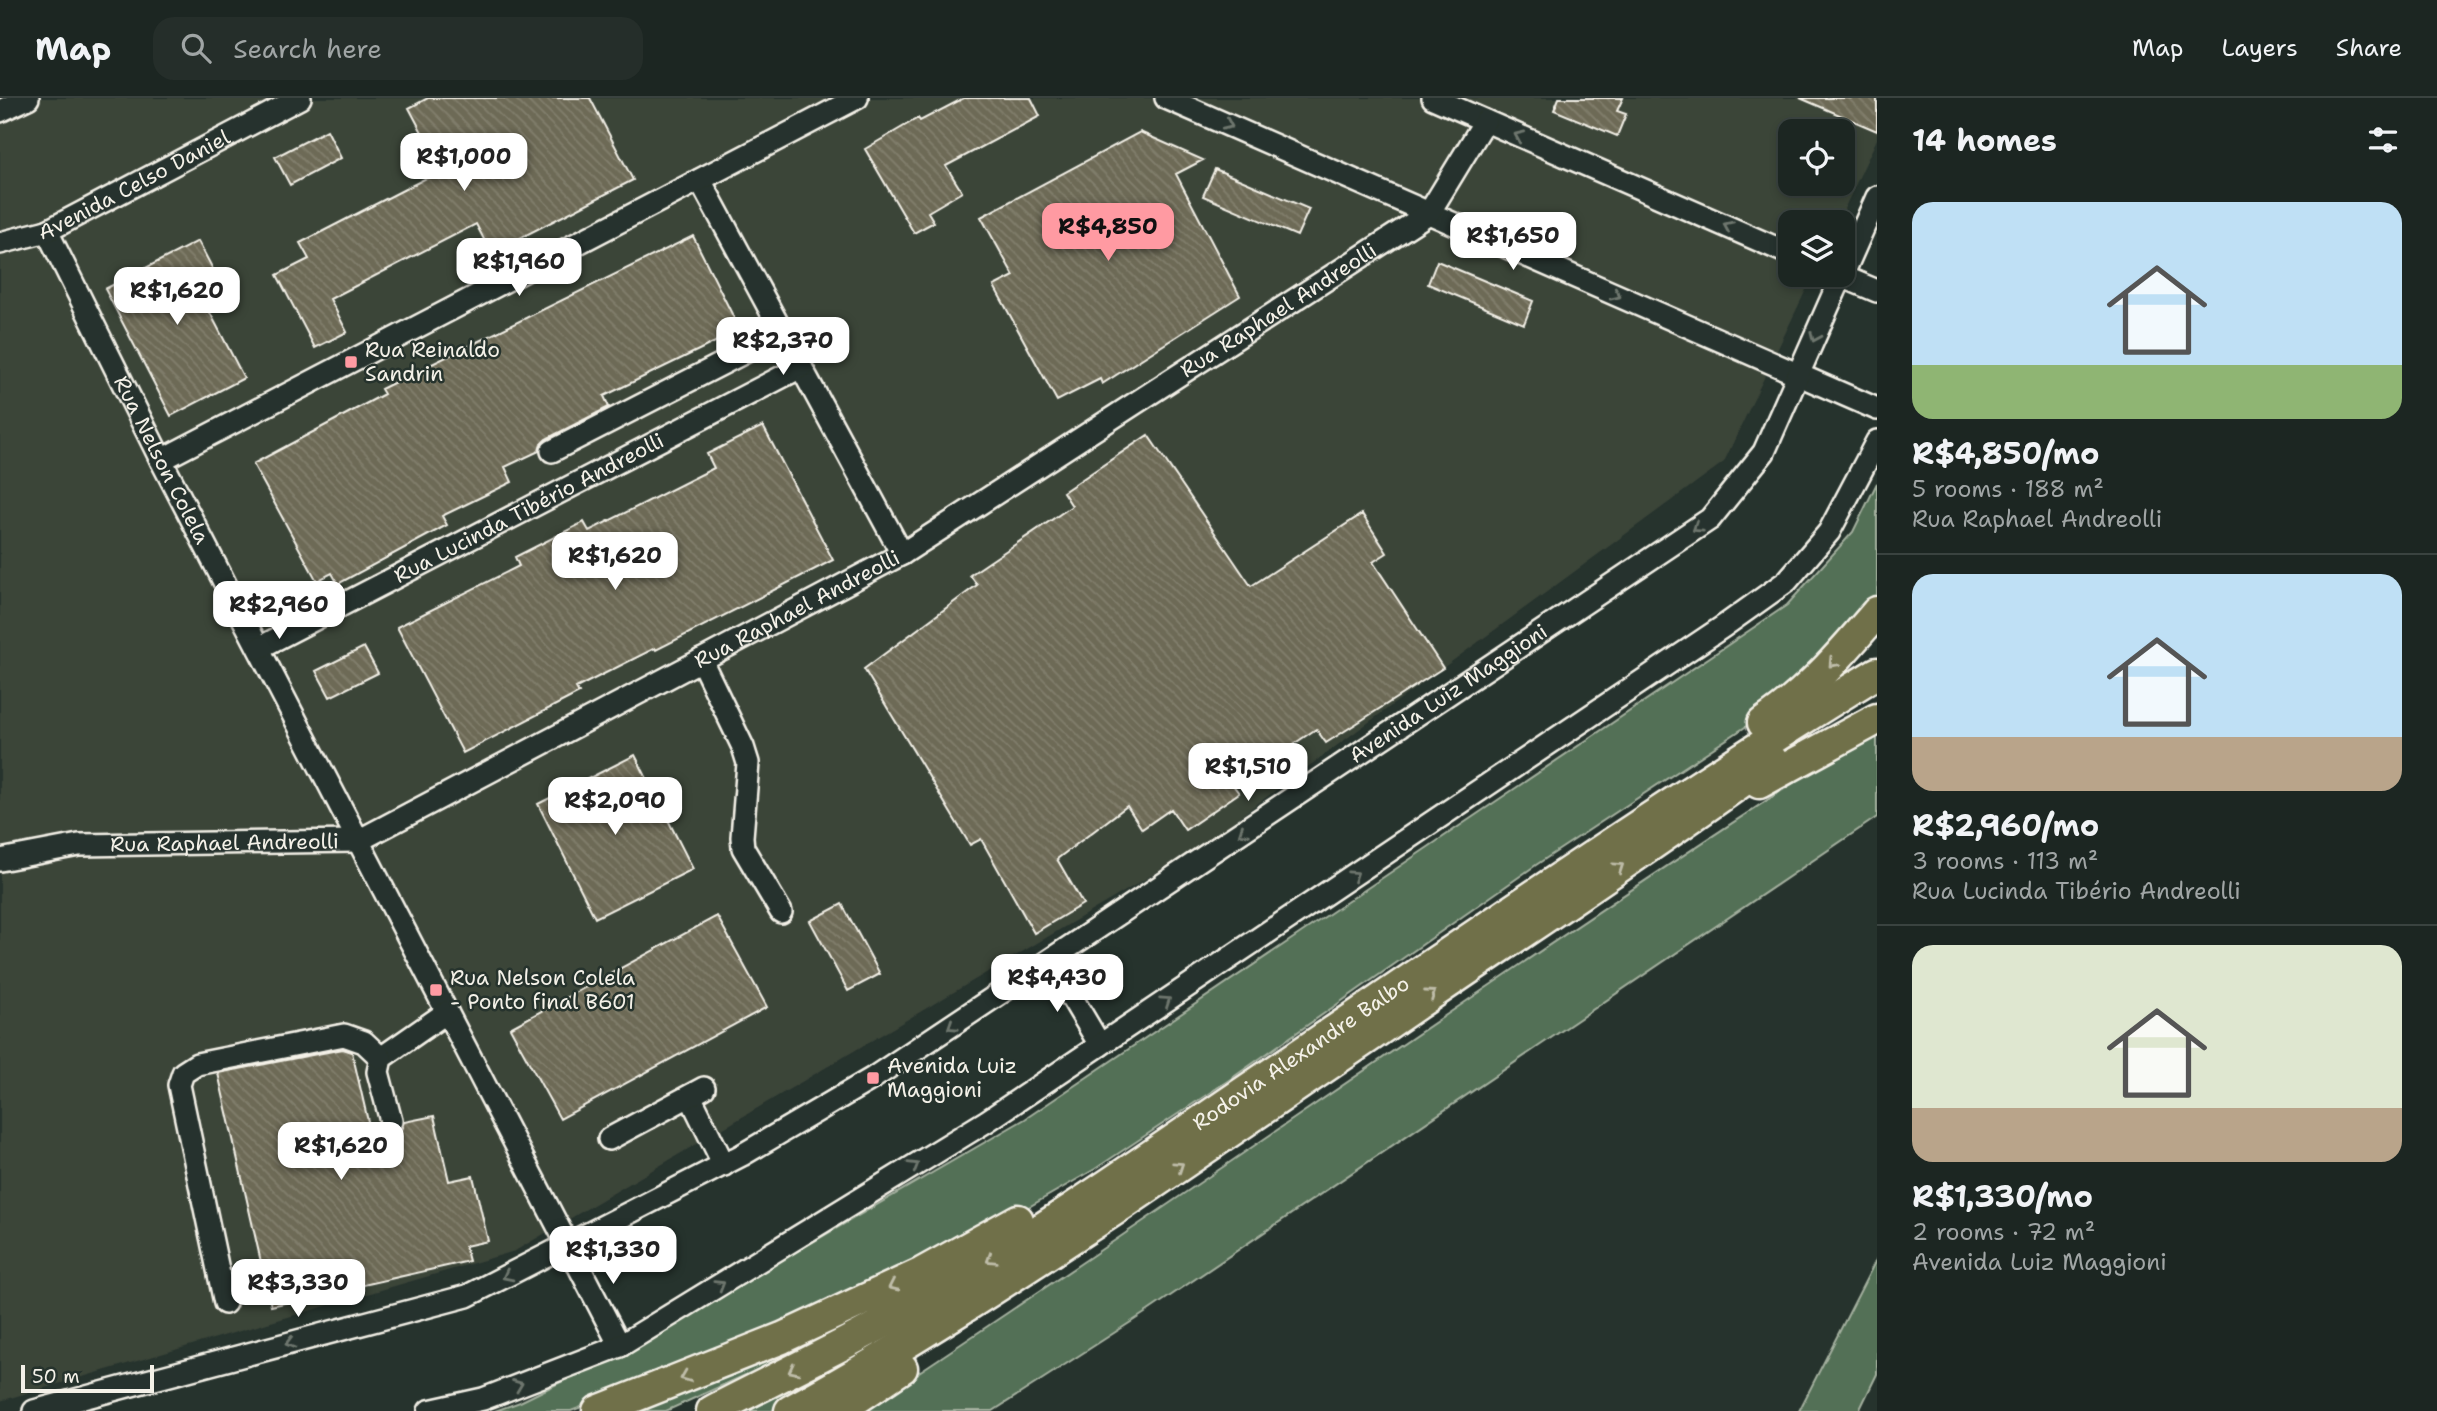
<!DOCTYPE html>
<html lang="en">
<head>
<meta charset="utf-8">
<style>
	:root { --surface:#1c2622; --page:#252e2a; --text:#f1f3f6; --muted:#a0a5a5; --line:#3a4340; --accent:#ff9aa2 }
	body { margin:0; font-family:"Shantell Sans",sans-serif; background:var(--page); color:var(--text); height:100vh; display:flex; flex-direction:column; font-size:26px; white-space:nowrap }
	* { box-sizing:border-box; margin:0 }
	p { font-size:23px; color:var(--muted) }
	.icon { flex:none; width:38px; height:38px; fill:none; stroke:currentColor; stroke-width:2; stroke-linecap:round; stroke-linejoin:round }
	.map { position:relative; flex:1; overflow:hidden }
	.drawer { display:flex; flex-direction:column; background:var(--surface); width:560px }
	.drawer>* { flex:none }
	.tools { position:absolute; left:1778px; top:21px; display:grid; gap:14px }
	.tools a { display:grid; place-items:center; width:77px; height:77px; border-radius:14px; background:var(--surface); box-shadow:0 4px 10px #0003,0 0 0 2px var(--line); font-size:35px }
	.scale { position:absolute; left:21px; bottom:18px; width:133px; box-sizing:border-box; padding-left:7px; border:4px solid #f4f1e8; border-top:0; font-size:19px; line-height:24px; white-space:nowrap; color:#f4f1e8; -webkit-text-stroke:5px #26332d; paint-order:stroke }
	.price { position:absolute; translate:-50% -60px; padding:0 16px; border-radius:14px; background:#fff; color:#222; font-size:23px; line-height:46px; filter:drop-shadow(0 2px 4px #0008) }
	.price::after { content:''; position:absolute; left:50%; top:42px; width:21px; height:16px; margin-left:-10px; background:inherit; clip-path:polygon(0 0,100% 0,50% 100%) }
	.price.current { background:var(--accent); color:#111 }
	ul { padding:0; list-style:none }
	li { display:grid; align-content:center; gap:14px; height:371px; padding:0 35px }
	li+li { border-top:2px solid var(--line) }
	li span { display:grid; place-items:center; height:217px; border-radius:21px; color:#555 }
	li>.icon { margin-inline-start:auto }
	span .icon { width:126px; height:126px; fill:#fffc; stroke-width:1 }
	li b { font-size:30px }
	h2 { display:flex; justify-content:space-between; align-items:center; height:84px; padding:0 35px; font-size:30px }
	header { display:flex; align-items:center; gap:42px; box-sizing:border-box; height:98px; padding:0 35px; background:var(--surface); border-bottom:2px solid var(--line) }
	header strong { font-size:33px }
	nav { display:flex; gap:38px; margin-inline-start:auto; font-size:24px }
	.search { width:490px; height:63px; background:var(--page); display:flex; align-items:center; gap:18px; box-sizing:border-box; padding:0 24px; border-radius:21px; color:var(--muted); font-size:26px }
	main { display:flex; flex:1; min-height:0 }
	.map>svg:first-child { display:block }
</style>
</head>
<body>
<header>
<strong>Map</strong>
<div class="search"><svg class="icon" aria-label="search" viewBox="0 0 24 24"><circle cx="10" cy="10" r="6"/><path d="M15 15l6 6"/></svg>Search here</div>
<nav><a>Map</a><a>Layers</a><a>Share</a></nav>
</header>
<main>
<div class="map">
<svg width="1877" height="1313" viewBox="0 0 1877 1313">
	<defs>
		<pattern id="building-back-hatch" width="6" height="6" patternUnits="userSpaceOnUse" patternTransform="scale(1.75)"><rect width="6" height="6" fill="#6d6a56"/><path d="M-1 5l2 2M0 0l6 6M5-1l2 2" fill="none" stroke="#82806e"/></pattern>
	</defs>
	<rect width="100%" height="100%" fill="#26332d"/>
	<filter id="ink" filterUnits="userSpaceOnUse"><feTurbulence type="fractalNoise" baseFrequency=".0143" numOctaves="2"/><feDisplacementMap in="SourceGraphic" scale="14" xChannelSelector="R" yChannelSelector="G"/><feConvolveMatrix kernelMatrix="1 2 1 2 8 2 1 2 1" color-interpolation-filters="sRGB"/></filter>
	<g filter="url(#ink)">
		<path fill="#3b4439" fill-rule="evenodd" d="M0,0H1877V41L1838,124H1790V177H1813L1724,364L1193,753L515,1153L0,1303ZM1790,33H1843V86H1790Z"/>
		<path fill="#536f56" stroke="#a4b09f" stroke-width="2" d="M1877,385V500L1774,610L1536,767L1232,980L1095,1071L985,1134L671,1275L571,1313H495L520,1304L628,1251L1025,1021L1787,507L1853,434Z
			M1877,631V719L1148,1213L993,1313H860C1201,1089 1533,851 1877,631Z
			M1877,1160V1276L1859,1313H1799Z
			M776,1257V1263L666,1313H632Z
			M838,1261L844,1273L777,1313H734Z"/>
		<path fill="url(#building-back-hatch)" stroke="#f4f1e8" stroke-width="2" d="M428,0H590L633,82L491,155L476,126L330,201L347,234L315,250L277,177L309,161L300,145L442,72L409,10Z
			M964,0H1031L1040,18L946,68L962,94L928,114L934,124L914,135L865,51L918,20L920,23Z
			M1559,0H1623L1617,13L1626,16L1617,38L1554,12Z
			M1800,0H1877V33Z
			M327,32L341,60L290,87L275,59Z
			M1140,34L1203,62L1176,76L1240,198L1102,286L1100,281L1057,303L994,188L1014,178L981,119Z
			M1215,71L1309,111L1297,138L1203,98Z
			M693,138L740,232L604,298L609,309L546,341L541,346L539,353L505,369L512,384L442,418L447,427L338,486L332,475L317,483L253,366L384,296L381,291Z
			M198,143L225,194L205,205L244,280L171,318L105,191Z
			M1437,163L1533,203L1524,226L1428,186Z
			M763,328L833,462L656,552L655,550L576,590L579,595L463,655L397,529L519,468L515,459L584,424L589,433L714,370L707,356Z
			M1148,337L1251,488L1362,416L1387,455L1373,464L1443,570L1326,645L1316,631L1233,687L1239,695L1185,732L1171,711L1142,731L1127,708L1057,761L1083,806L1034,835L981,741L970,747L864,571L977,487L970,477L1072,408L1063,394Z
			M364,549L378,575L330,599L316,573Z
			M635,657L693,771L595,820L538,706Z
			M842,806L880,876L848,893L810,823Z
			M717,818L767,909L560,1021L510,930Z
			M343,951L352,954L370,1032L380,1030L387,1035L394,1036L401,1032L404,1024L434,1018L449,1083L473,1078L488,1143L465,1148L469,1163L271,1208L218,975Z"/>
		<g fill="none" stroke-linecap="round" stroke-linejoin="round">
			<defs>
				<g id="minor">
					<path d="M1166,0L1877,311"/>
					<path d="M1433,0L1790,156"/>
					<path d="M0,13L28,0"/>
					<path d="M700,82L902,456"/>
					<path id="s1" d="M47,133L161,362L620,1248"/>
					<path id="s2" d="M0,145L47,133L300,0"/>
					<path d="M1843,176L1877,99"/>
					<path d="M1839,177L1877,193"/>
					<path d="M552,353L782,235"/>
					<path d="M161,362L857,0"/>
					<path id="s3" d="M259,550L801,269"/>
					<path d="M701,562L743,649L748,665L742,739L743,750L781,814"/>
					<path id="s4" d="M0,762L79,747L358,743L902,456L1429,115L1485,23"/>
					<path d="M1050,863L1100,947"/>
					<path d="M690,998L724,1067"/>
					<path d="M391,1023L378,974L381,960L447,914"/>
					<path d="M609,1041L704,990"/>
					<path d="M225,1205L179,987L183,975L197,966L344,937L364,944L381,960"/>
					<path id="s5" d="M34,1313L467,1198L742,1057L873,980L1710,421L1764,354L1842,177"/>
					<path d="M429,1313L483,1301L620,1248L987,1023L1724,528L1787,483L1829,434L1877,343"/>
				</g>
				<g id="highway">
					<path d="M1763,625C1808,595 1842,555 1877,514"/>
					<path d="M1759,685L1877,621"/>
					<path d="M598,1313L782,1240L922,1175L1018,1122"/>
					<path id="s6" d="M712,1313C792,1272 873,1233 951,1187C1062,1121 1168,1045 1275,973C1474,838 1672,701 1877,575"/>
					<path d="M790,1313C904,1250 1013,1179 1122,1107C1205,1050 1289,994 1372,937C1505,845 1641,757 1772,662"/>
					<path d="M838,1313L902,1270"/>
				</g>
			</defs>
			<use href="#minor" stroke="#f4f1e8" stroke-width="26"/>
			<use href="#highway" stroke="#f4f1e8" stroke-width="35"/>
			<use href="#minor" stroke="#26332d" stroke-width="21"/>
			<use href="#highway" stroke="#70704a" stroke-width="30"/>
		</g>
		<defs><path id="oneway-chevron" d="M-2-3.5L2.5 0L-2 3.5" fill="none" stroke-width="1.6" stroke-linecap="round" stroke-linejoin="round" transform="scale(1.75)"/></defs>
		<g stroke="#6e766e">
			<use href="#oneway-chevron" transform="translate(1228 27) rotate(24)"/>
			<use href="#oneway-chevron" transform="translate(1519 38) rotate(-156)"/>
			<use href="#oneway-chevron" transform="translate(1728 128) rotate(-156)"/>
			<use href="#oneway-chevron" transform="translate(1616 197) rotate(24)"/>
			<use href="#oneway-chevron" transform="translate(1815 239) rotate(114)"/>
			<use href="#oneway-chevron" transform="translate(1697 430) rotate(146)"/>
			<use href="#oneway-chevron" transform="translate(1243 734) rotate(146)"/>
			<use href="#oneway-chevron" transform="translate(1354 777) rotate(-34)"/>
			<use href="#oneway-chevron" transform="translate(1166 903) rotate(-34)"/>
			<use href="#oneway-chevron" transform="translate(952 928) rotate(147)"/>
			<use href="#oneway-chevron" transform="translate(914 1068) rotate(-31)"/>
			<use href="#oneway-chevron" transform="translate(507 1178) rotate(153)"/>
			<use href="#oneway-chevron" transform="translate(720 1187) rotate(-31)"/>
			<use href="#oneway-chevron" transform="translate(290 1245) rotate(165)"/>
			<use href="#oneway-chevron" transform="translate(518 1287) rotate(-21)"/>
		</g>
		<g stroke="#bfbda9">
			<use href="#oneway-chevron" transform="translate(1833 565) rotate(133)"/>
			<use href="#oneway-chevron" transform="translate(1619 769) rotate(-34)"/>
			<use href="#oneway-chevron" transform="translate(1431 896) rotate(-35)"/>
			<use href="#oneway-chevron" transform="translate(1179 1068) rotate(-34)"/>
			<use href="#oneway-chevron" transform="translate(991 1161) rotate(148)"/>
			<use href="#oneway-chevron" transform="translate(893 1188) rotate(155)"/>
			<use href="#oneway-chevron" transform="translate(793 1272) rotate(153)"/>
			<use href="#oneway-chevron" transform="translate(685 1279) rotate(158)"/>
		</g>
	</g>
	<g fill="#ff9aa2" stroke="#26332d" stroke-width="2.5">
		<rect x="344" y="257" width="14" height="14" rx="3.5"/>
		<rect x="429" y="885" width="14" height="14" rx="3.5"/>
		<rect x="866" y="973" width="14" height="14" rx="3.5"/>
	</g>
	<g text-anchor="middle" stroke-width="5" stroke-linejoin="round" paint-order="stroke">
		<g font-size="21" fill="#f4f1e8" stroke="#26332d">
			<text dy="7" stroke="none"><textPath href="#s2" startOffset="147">Avenida Celso Daniel</textPath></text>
			<text dy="7" stroke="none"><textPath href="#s4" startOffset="1423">Rua Raphael Andreolli</textPath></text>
			<text dy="7" stroke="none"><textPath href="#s1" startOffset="256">Rua Nelson Colela</textPath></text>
			<text dy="7" stroke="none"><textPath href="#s3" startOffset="304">Rua Lucinda Tibério Andreolli</textPath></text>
			<text dy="7" stroke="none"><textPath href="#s4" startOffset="856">Rua Raphael Andreolli</textPath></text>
			<text dy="7" stroke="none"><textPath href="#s5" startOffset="1601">Avenida Luiz Maggioni</textPath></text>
			<text dy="7" stroke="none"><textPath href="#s4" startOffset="226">Rua Raphael Andreolli</textPath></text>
			<text dy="7" stroke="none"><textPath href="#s6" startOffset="690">Rodovia Alexandre Balbo</textPath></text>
		</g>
		<g font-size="21" fill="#f4f1e8" stroke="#26332d" text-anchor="start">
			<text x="365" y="259">Rua Reinaldo<tspan x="365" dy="24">Sandrin</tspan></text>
			<text x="450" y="887">Rua Nelson Colela<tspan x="450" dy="24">- Ponto final B601</tspan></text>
			<text x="887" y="975">Avenida Luiz<tspan x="887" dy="24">Maggioni</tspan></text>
		</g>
	</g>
</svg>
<div class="tools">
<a><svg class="icon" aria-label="locate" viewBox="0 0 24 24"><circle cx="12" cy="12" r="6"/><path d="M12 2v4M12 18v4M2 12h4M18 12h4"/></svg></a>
<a><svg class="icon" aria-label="layers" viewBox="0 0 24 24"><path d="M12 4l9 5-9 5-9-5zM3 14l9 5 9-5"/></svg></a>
</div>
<div class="scale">50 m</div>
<b class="price" style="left:464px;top:95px">R$1,000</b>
<b class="price current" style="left:1108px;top:165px">R$4,850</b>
<b class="price" style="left:1513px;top:174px">R$1,650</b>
<b class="price" style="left:519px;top:200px">R$1,960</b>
<b class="price" style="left:177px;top:229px">R$1,620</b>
<b class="price" style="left:783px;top:279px">R$2,370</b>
<b class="price" style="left:615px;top:494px">R$1,620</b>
<b class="price" style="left:279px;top:543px">R$2,960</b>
<b class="price" style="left:1248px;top:705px">R$1,510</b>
<b class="price" style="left:615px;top:739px">R$2,090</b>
<b class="price" style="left:1057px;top:916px">R$4,430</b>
<b class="price" style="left:341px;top:1084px">R$1,620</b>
<b class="price" style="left:613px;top:1188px">R$1,330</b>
<b class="price" style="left:298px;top:1221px">R$3,330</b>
</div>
<section class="drawer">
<h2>14 homes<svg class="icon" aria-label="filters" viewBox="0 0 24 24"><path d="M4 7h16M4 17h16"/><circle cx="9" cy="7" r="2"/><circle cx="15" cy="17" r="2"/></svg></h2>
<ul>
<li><span style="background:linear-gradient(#bfe0f5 75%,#8fb573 0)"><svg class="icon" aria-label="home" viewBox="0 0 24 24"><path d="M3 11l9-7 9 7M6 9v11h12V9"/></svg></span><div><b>R$4,850/mo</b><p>5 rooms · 188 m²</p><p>Rua Raphael Andreolli</p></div></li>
<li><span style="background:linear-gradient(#bfe0f5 75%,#b9a48a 0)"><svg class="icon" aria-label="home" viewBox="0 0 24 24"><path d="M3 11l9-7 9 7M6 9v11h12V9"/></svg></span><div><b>R$2,960/mo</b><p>3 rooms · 113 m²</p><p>Rua Lucinda Tibério Andreolli</p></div></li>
<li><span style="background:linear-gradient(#dfe7d0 75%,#b9a48a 0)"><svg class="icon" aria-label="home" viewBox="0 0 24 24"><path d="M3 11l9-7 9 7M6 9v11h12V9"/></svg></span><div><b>R$1,330/mo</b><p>2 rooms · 72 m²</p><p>Avenida Luiz Maggioni</p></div></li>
</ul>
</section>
</main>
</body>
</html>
